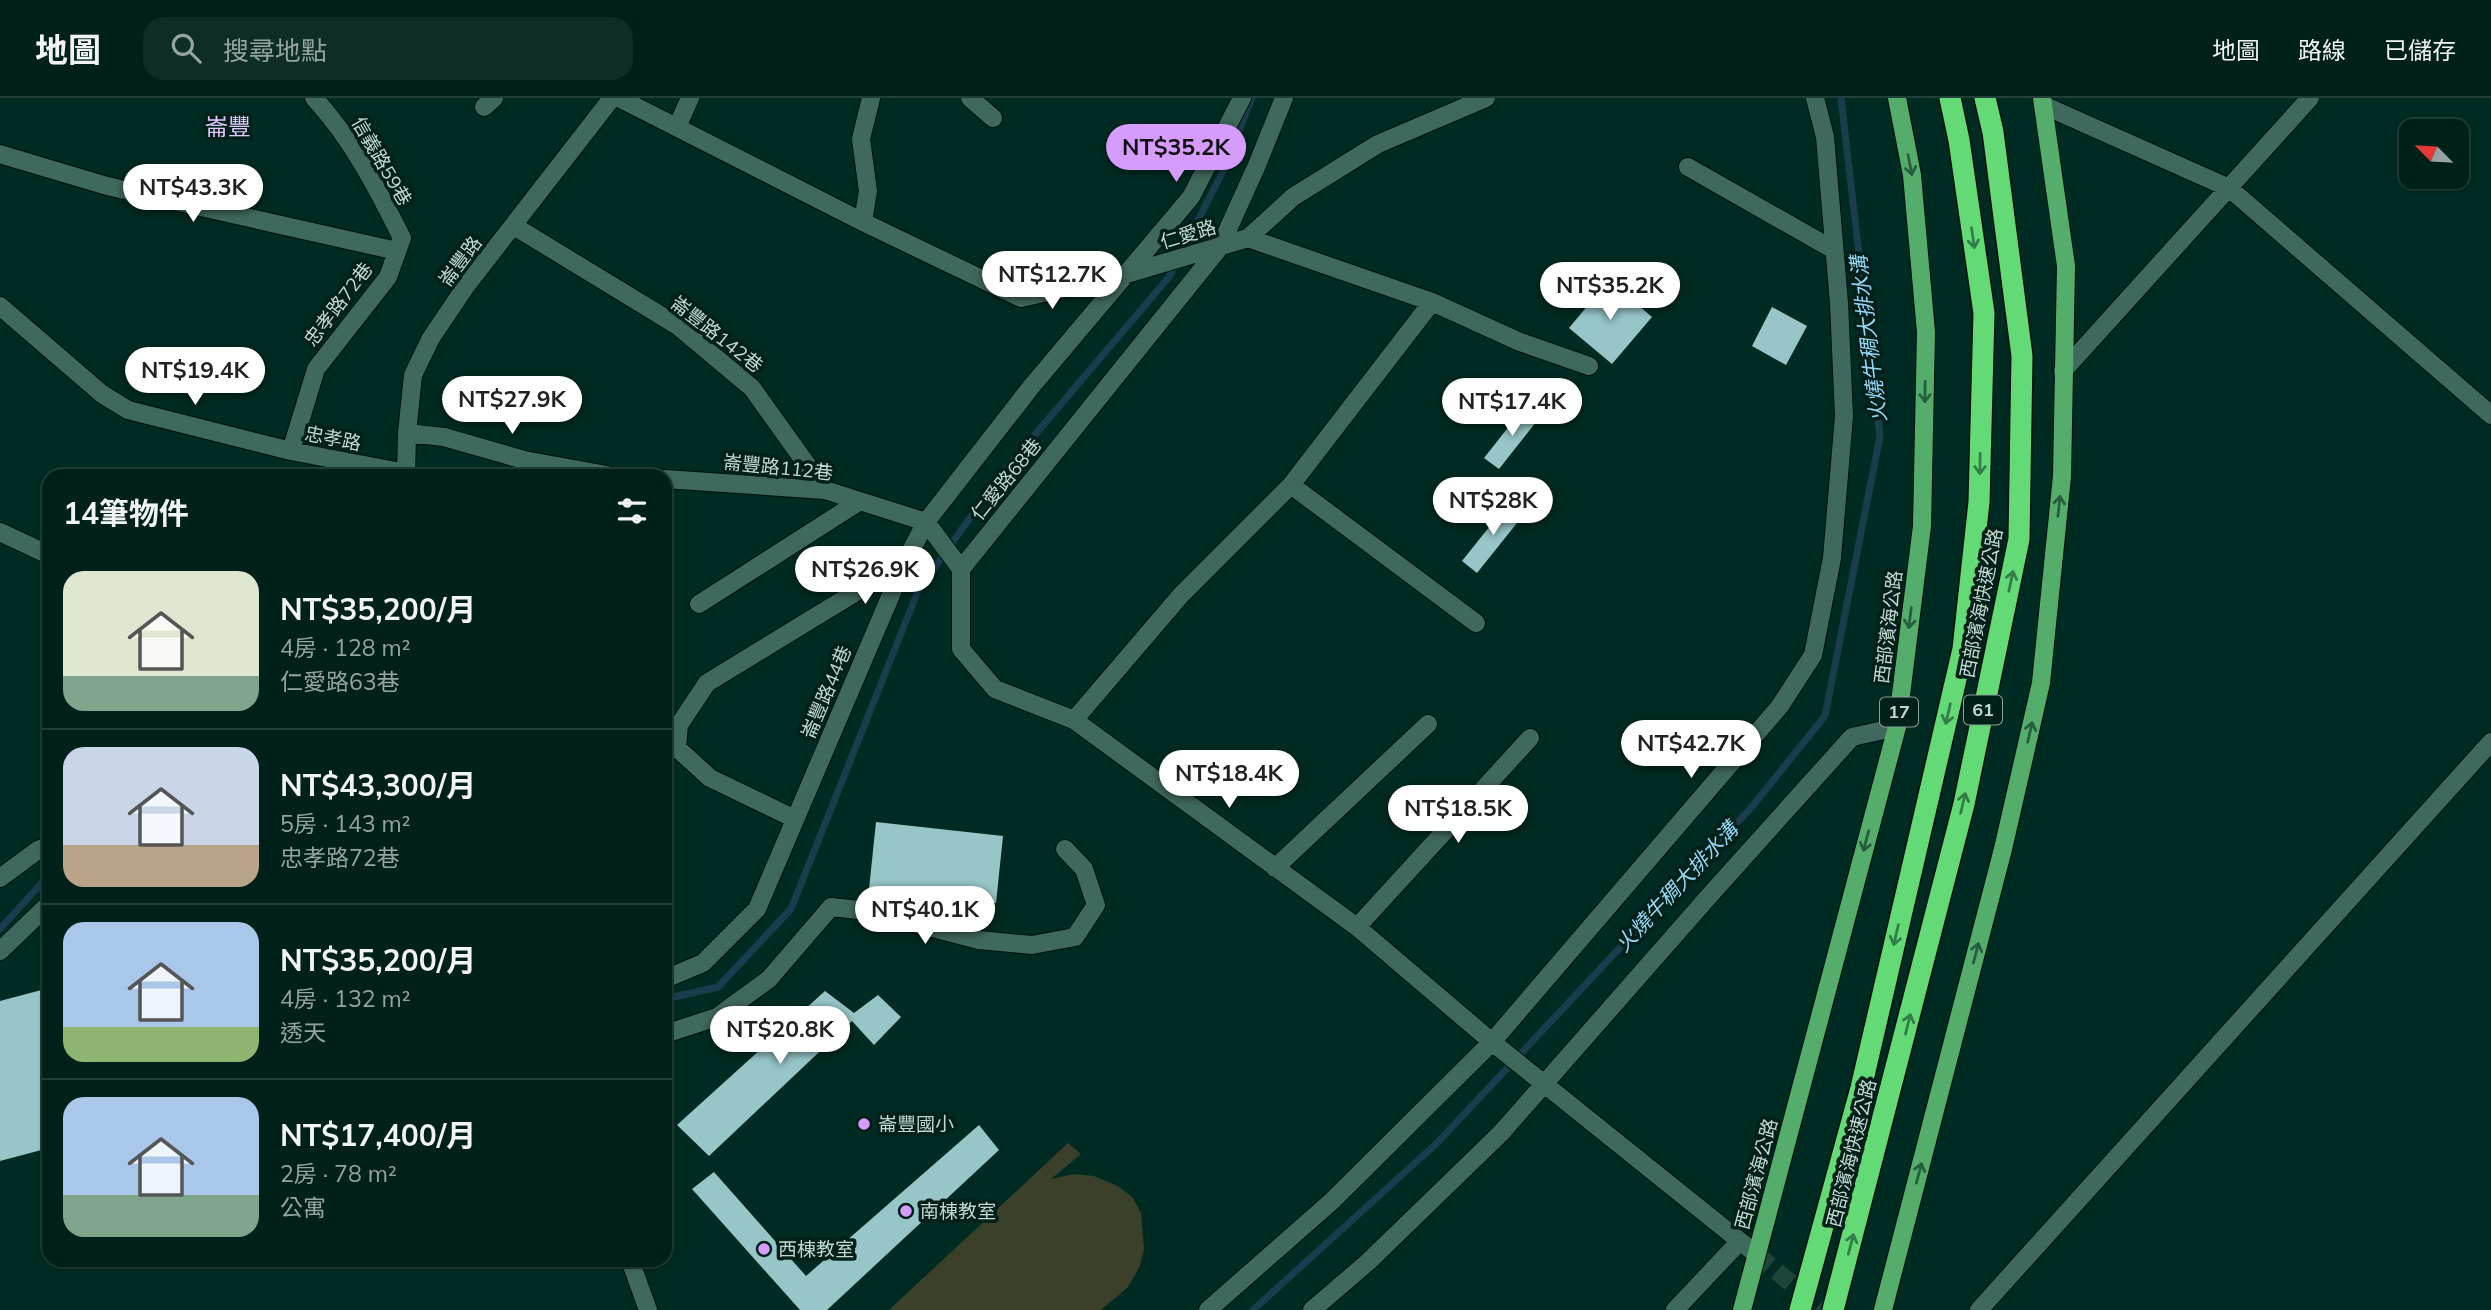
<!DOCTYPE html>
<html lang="zh-TW">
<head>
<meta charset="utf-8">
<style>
	:root { --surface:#00201a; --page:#0e2d27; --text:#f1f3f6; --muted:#95a3a2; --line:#223e39; --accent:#d59cfb }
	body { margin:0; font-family:Mulish,"Noto Sans TC",sans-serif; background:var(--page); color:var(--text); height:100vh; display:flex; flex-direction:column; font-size:26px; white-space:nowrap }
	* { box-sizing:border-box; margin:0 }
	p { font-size:23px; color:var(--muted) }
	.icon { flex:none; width:38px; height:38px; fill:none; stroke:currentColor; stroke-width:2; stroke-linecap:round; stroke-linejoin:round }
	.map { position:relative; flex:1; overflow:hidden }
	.panel { position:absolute; left:42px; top:371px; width:630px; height:798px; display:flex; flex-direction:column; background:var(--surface); border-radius:21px; box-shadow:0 2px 5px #0004,0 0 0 2px var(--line) }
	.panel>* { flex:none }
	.needle { width:46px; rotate:294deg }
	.controls { position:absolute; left:2399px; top:21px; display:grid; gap:14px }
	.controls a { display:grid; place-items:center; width:70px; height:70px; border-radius:14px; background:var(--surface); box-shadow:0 2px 5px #0004,0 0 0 2px var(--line); font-size:35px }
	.price { position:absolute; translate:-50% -60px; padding:0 16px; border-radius:24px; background:#fff; color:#222; font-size:23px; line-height:46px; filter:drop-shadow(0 2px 4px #0008) }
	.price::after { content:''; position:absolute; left:50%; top:42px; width:21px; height:16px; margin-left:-10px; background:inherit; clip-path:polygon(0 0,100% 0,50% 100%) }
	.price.current { background:var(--accent); color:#111 }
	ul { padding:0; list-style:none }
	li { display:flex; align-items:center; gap:21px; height:175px; padding:0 21px }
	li+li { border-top:2px solid var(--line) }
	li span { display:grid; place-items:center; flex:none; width:196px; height:140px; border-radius:21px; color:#555 }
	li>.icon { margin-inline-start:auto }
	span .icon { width:84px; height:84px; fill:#fffc; stroke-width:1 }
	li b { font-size:30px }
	h2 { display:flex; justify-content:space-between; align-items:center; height:84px; padding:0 21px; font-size:30px }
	header { display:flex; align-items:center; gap:42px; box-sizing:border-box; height:98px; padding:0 35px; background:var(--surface); border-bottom:2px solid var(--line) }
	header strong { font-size:33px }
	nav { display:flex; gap:38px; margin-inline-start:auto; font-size:24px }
	.search { width:490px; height:63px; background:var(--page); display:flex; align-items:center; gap:18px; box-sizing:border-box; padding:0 24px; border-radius:21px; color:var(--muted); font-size:26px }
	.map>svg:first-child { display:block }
</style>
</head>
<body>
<header>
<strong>地圖</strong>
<div class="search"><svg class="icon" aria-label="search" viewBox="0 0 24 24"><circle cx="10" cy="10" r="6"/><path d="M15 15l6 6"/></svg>搜尋地點</div>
<nav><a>地圖</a><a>路線</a><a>已儲存</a></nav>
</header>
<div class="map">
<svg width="2491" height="1212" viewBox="0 0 2491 1212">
	<rect width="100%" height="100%" fill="#002b22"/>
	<path fill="#3a4029" d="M1068,1045L1081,1056L1051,1081L1074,1076L1094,1078L1118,1088L1133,1100L1141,1115L1144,1152L1139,1170L1128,1189L1101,1212H889Z"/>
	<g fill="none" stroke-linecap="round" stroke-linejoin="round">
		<path stroke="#193d4d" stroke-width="7" d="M0,831L49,777
			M665,901L718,889L791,811L918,493L999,379L1169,179L1222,75L1252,0
			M1253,1212L1437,1045L1750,711L1825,618L1880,338L1841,0"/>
	</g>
	<path fill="#97c6c9" d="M1609,182L1652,219L1612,266L1569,230Z
		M1772,209L1807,228L1786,267L1752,248Z
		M1525,308L1540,319L1499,371L1484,360Z
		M1510,403L1525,415L1477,475L1462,463Z
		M876,724L1003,738L996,805L869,791Z
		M49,890V1050L0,1063V903Z
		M825,893L854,915L878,897L901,919L874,947L852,923L709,1058L677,1027Z
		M979,1027L999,1052L827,1212H800L692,1091L714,1074L806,1178Z"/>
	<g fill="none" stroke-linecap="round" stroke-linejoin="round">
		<path stroke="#1d453c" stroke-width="18" stroke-dasharray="18 9" stroke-linecap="butt" d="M1756,1156L1823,1212"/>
		<defs>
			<path id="minor" d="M619,0L863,124L1021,200L1123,177L1248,140L1293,99L1378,46L1486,0
				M970,0L993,20
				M2043,7L2229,90L2491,317
				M484,9L494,0
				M677,29L690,0
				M0,56L107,88L397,153
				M1688,69L1834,152
				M863,124L868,93L861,41L871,0
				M514,128L678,228L752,290L825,392
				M1248,140L1432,204L1520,244L1589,268
				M1432,204L1291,387L1181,497L1074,622L1357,829L1492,944L1756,1156
				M0,208L102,296L128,312L291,353L406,375
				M2063,273L2310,0
				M407,335L444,339L524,362L612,378
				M291,353L316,271L388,179L402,140C377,90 352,41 314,0
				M406,378L407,335L413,277L431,240L466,188L612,0
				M665,381L825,392L926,424L961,471
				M1291,387L1476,525
				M0,434L49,457
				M699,506L860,403
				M1074,622L995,591L961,551V471L1220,149L1257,67L1284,0
				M795,721L710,680L677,650L679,627L707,585L905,464
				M1275,770L1428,626
				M0,780L38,752L49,748
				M1357,829L1530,640
				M0,853L49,806
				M665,881L703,865L757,811L905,464L926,424L1031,289L1191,99L1242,0
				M665,936L717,919L769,881L831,809L868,813L979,842L1032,847L1075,839L1096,807L1084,771L1065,751
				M630,1162L648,1212
				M1208,1212L1332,1103L1492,944L1780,608L1813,557L1832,460L1844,318L1839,205L1825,39L1815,0
				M1312,1212L1368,1164L1501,1035L1710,797L1852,639L1897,629
				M1675,1212L1740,1143
				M1979,1212L2491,644"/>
			<path id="major" d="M1742,1212L1897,629L1922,428L1926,234L1912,77L1897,0
				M1883,1212L2003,751L2041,585L2062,378L2066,168L2042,0"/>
			<path id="highway" d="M1800,1212L1861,990L1963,551L1979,404L1984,215L1959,42L1950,0
				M1833,1212L1964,706L2019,441L2022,258L1993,34L1985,0"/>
		</defs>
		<use href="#minor" stroke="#00110c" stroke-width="20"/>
		<use href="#major" stroke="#00110c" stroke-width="20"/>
		<use href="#highway" stroke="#00110c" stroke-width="24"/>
		<use href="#minor" stroke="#40695e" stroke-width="18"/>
		<use href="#major" stroke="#55ad6c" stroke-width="18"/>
		<use href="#highway" stroke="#63da76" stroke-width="21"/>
	</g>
	<defs><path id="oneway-shaft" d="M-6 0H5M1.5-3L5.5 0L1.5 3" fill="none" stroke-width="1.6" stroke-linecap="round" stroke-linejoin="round" transform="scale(1.75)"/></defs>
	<g stroke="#275f3e">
		<use href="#oneway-shaft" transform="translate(1910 67) rotate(79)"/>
		<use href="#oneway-shaft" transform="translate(1925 294) rotate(91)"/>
		<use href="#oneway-shaft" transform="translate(2059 408) rotate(-84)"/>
		<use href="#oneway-shaft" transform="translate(1910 520) rotate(97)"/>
		<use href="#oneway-shaft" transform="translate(2030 634) rotate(-77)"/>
		<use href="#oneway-shaft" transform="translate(1866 743) rotate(105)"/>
		<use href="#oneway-shaft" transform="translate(1976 855) rotate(-75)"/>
		<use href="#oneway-shaft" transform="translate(1919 1075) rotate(-75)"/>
	</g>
	<g stroke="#327d48">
		<use href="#oneway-shaft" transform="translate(1973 140) rotate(82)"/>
		<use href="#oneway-shaft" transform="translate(1980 366) rotate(91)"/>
		<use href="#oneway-shaft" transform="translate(2011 483) rotate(-78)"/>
		<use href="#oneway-shaft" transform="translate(1948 616) rotate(103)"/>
		<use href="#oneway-shaft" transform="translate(1963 705) rotate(-77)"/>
		<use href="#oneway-shaft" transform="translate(1896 837) rotate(103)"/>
		<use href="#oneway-shaft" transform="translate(1908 926) rotate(-76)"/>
		<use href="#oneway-shaft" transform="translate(1851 1146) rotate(-75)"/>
	</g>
	<g fill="#d59cfb" stroke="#012019" stroke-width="2.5">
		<circle cx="864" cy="1026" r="7"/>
		<circle cx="906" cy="1113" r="7"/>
		<circle cx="764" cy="1151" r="7"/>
	</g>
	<g text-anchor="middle" stroke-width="7" stroke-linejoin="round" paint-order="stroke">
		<g fill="#012019" stroke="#88a19a" stroke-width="2">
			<rect x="1964" y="597.5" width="38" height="29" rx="5"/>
			<rect x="1880" y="599.5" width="38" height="29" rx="5"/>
		</g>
		<g font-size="18" font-weight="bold" fill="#c2d8d1">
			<text x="1983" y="618">61</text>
			<text x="1899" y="620">17</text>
		</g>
		<g font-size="19" fill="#c2d8d1" stroke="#012019">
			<text transform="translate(382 63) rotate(60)" y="7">信義路59巷</text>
			<text transform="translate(1188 136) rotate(-17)" y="7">仁愛路</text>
			<text transform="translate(460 163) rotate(-53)" y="7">崙豐路</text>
			<text transform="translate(338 206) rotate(-53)" y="7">忠孝路72巷</text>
			<text transform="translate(717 236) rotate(38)" y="7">崙豐路142巷</text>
			<text transform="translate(333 340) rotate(11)" y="7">忠孝路</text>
			<text transform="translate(778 369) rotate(6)" y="7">崙豐路112巷</text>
			<text transform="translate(1006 381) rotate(-51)" y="7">仁愛路68巷</text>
			<text transform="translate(1981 505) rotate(-79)" y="7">西部濱海快速公路</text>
			<text transform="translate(1888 529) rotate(-83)" y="7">西部濱海公路</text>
			<text transform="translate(826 594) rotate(-67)" y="7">崙豐路44巷</text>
			<text transform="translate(1851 1055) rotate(-76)" y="7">西部濱海快速公路</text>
			<text transform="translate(1756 1076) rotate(-75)" y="7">西部濱海公路</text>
		</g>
		<g font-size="19" fill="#c2d8d1" stroke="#012019" text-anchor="start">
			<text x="878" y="1033">崙豐國小</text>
			<text x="920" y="1120">南棟教室</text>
			<text x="778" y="1158">西棟教室</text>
		</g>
		<g font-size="21" font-style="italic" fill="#96d8f7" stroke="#012019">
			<text transform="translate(1869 241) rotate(-97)" y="7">火燒牛稠大排水溝</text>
			<text transform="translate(1677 789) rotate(-47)" y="7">火燒牛稠大排水溝</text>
		</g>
		<g font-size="23" fill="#e4c5fa" stroke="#012019">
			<text x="228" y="37">崙豐</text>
		</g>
	</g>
</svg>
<div class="controls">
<a><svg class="needle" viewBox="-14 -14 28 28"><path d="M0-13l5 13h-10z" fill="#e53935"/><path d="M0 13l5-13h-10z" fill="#95a3a2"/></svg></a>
</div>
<b class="price current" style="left:1176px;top:86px">NT$35.2K</b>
<b class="price" style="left:193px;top:126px">NT$43.3K</b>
<b class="price" style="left:1052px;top:213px">NT$12.7K</b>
<b class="price" style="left:1610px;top:224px">NT$35.2K</b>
<b class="price" style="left:195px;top:309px">NT$19.4K</b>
<b class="price" style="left:512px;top:338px">NT$27.9K</b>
<b class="price" style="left:1512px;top:340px">NT$17.4K</b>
<b class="price" style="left:1493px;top:439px">NT$28K</b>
<b class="price" style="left:865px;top:508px">NT$26.9K</b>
<b class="price" style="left:1691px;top:682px">NT$42.7K</b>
<b class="price" style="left:1229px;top:712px">NT$18.4K</b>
<b class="price" style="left:1458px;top:747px">NT$18.5K</b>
<b class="price" style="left:925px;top:848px">NT$40.1K</b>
<b class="price" style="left:780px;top:968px">NT$20.8K</b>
<section class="panel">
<h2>14筆物件<svg class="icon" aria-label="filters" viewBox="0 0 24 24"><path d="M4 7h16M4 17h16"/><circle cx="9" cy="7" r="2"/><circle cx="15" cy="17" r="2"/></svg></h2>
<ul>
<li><span style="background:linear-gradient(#dfe7d0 75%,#7fa58c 0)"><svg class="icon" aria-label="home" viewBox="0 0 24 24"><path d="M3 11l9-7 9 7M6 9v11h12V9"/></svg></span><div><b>NT$35,200/月</b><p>4房 · 128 m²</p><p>仁愛路63巷</p></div></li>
<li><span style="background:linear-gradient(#c9d6e8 70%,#b9a48a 0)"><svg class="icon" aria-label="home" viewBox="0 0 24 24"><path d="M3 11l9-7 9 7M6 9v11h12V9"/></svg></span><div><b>NT$43,300/月</b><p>5房 · 143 m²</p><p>忠孝路72巷</p></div></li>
<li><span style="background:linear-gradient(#a9c7e8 75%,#8fb573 0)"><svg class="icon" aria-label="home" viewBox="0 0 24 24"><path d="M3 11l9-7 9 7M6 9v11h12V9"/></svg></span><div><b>NT$35,200/月</b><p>4房 · 132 m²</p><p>透天</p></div></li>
<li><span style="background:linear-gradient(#a9c7e8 70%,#7fa58c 0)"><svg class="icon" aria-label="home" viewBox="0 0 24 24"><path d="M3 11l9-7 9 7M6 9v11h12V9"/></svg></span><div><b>NT$17,400/月</b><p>2房 · 78 m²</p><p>公寓</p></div></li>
</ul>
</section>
</div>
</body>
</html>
